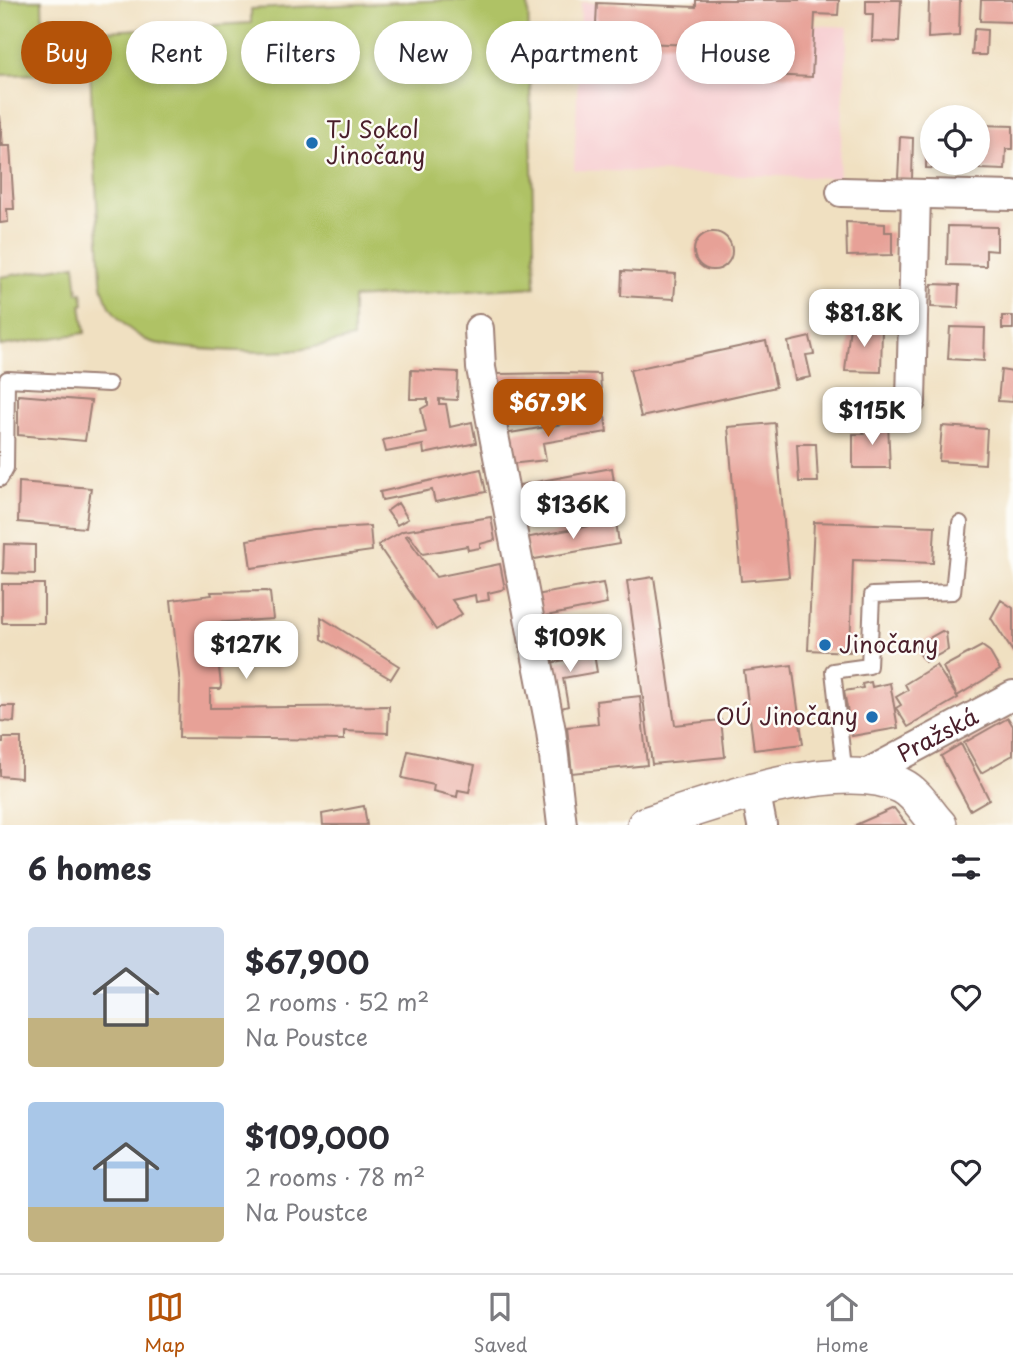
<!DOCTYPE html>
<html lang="en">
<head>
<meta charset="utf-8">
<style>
	:root { --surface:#fff; --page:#f7f7f7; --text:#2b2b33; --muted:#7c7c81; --line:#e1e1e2; --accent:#b45309 }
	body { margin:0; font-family:"Playpen Sans",sans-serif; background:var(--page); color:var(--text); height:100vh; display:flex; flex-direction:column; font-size:26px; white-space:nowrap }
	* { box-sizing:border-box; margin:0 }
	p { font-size:23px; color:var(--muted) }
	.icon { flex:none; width:38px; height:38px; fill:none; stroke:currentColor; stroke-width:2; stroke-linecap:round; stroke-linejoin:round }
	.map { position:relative; height:825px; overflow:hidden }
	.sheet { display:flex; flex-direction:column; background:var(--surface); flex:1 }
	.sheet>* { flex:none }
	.top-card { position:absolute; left:21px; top:21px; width:971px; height:63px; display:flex; gap:14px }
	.buttons { position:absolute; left:920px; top:105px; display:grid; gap:14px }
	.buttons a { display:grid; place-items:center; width:70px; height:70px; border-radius:50%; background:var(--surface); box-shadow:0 4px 10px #0003; font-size:35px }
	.price { position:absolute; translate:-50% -60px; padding:0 16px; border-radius:14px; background:#fff; color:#222; font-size:23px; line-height:46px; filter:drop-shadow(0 2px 4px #0008) }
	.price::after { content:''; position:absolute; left:50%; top:42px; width:21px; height:16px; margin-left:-10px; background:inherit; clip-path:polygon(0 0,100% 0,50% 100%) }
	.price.selected { background:var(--accent); color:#fff }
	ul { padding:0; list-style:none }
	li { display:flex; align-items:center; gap:21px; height:175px; padding:0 28px }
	li span { display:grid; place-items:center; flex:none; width:196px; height:140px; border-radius:7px; color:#555 }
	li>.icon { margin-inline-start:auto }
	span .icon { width:84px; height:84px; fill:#fffc; stroke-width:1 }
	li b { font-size:30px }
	h2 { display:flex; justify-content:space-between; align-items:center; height:84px; padding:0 28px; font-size:30px }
	.tag { padding:0 24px; border-radius:32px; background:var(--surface); box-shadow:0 4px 10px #0003; font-size:24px; line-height:63px }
	.tag.selected { background:var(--accent); color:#fff }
	.dock { display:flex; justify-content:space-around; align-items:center; height:98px; border-top:2px solid var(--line); background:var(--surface); font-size:19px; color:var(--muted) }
	.dock a { display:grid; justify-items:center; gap:4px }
	.dock .selected { color:var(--accent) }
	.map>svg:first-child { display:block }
</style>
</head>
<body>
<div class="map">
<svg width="1013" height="825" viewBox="0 0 1013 825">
	<rect width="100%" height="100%" fill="#fdfcf7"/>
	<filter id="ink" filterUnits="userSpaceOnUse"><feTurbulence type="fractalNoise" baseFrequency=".0143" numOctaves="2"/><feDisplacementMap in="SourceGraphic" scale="14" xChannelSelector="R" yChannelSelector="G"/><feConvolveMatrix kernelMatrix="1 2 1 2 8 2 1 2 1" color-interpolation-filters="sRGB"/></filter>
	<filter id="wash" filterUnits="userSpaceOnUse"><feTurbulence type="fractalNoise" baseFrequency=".00686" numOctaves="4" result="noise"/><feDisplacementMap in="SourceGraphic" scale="28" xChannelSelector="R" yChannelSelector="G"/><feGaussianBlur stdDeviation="1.57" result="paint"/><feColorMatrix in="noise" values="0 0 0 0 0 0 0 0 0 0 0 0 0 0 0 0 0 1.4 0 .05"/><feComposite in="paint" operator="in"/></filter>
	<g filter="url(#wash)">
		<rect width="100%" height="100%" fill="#f0e0c1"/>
		<path fill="#f7cfd2" d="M696,0H839L838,15L815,14L814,25L848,27L839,178L574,170L581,2L695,7Z"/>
		<path fill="#afc265" stroke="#7c7048" stroke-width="2" d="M0,0H42L44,74L0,75Z
			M448,0H528L535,287L353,298V338C332,343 311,349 290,351C264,353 167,350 146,340C122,327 104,306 101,279L88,32L251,23V9Z
			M75,265L78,293H82L84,304L81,305L85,333L0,346V277Z"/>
		<g id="blocks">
			<path fill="#e7a197" d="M696,0H839L838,15L815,14L812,77L767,75V64L738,63V74L693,71L694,45L641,43L639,69L594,67L597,3L696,7Z
				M866,0H901L899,42L872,41L873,14H866Z
				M929,0H960L959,36L928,38Z
				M981,0H1013V22L980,21Z
				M974,29L987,30L986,55H972Z
				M0,115L3,146H10L14,209H7L8,222L0,223Z
				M980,125L1013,126V149H1006L1005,170L979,169Z
				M927,132H933V163H962V169L926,168Z
				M900,137L913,138L912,179H898Z
				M846,222L885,224V232H892V255L847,256Z
				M948,226L997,227V251L986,250V266L947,265Z
				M694 251a19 19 0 1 1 38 0a19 19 0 1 1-38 0Z
				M622,271L676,274L674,299L621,296Z
				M932,284L959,285L958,308L931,307Z
				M1002,316H1013V329H1002Z
				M850,326L882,327L881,372L845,371Z
				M950,327L985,328L984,361L948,359Z
				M810,337L814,354L806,355L811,377L795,380L788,342Z
				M766,341L776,387L641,417L630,370Z
				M411,370L458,372L457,400L439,399V404H446L450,427L472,422L476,443L424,454L423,445L386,452L383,440L426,432L421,409L428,405V399H410Z
				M1001,370L1013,372V402L998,401Z
				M561,373L600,374L601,389H562V396H496V374Z
				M18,395L91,401L85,441L18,435Z
				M605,417L607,432L543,443L546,460L510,464L504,434Z
				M775,423L789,577L741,581L728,427Z
				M888,423L890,468H853V434H864L863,424Z
				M942,426L987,429L985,464L939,461Z
				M797,444H816L818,482H799Z
				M612,468L619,516L605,517L600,486L577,490L579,499L519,509L514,486Z
				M481,469L486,492L435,502L432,490L382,500L380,492Z
				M19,482L91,488L85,528L18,522Z
				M398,503L408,519L397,525L387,511Z
				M491,517L495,540L480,544V548L468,550L467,546L423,554L409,535L406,536L436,577L500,564L505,589L488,593L489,600L476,602L475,595L452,600L462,614L436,630L378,545L403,531Z
				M616,521L619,544L529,560L525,538Z
				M814,522L935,526L933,563L853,560L850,652L808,650Z
				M370,526L372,551L251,568L247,540L313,529Z
				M4,544L35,545V574L3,573Z
				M654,577L675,725L721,720L725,757L652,764L627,581Z
				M603,583L607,604L541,617L536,595Z
				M2,584H44V623H2Z
				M266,591L270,593L273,619L214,623L221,686L220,689H210V708L389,706L388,733L344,731V740L179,738L180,684L171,600L212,595L211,592Z
				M1001,600L1013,608V652L991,618Z
				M321,617L399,666L391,679L322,639Z
				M942,631L946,633L948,650L925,662L915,646Z
				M982,646L989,651L1000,670L957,696L943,667Z
				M594,654L597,672L563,678L568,706L559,709L550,663Z
				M792,665L803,744L754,750L744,671Z
				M936,665L958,698L908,727L896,708L901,705L896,697L908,690L905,684Z
				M871,682L872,687L890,683L898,728L852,736L844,691L863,688L862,684Z
				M640,696L647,765L572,773L567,727L598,724L596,701Z
				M0,706H15L14,722L0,721Z
				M1008,718L1013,726V755L981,773L964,743Z
				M3,738H21V778L0,776V743H3Z
				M961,744L989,799L970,810L941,756Z
				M408,751L475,765L469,792L458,790L457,797L433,791L434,785L402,778Z
				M364,806L367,825H323L322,814Z
				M894,808L907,825H855Z"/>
		</g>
	</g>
	<g filter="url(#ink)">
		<use href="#blocks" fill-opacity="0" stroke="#9d8076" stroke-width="2"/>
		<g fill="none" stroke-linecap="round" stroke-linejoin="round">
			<defs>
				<path id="service" d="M0,479L6,468L7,379L109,384
					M845,776L833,671L869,666L872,595L953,592L960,523"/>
				<g id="minor">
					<path d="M841,192L1013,196"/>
					<path d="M479,329L481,368L551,731L562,825"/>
					<path d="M911,401L916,194"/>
					<path id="s1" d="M862,776L1013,695"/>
					<path d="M755,789L762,825"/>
				</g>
				<path id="tertiary" d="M645,825C707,804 841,755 902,786C918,794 927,813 939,825"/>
			</defs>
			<use href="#service" stroke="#9d8076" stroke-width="18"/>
			<use href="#minor" stroke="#9d8076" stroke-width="32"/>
			<use href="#tertiary" stroke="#9d8076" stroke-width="38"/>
			<use href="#service" stroke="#fff" stroke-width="14"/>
			<use href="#minor" stroke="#fff" stroke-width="28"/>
			<use href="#tertiary" stroke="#fff" stroke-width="35"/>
		</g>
	</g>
	<g fill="#1f6fb2" stroke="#fdfcf7" stroke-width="2.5">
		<circle cx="312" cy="143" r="7"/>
		<circle cx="825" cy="645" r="7"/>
		<circle cx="872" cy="717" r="7"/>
	</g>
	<g text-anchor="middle" stroke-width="5" stroke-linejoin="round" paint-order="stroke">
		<g font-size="23" fill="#4a1f2b" stroke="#fdfcf7" text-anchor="start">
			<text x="326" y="138">TJ Sokol<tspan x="326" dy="26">Jinočany</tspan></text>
			<text x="839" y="653">Jinočany</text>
			<text x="858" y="725" text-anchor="end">OÚ Jinočany</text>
		</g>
		<g font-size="23" fill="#4a1f2b" stroke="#fdfcf7">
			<text dy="8" stroke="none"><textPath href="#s1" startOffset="86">Pražská</textPath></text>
		</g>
	</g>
</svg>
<div class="buttons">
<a><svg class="icon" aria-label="locate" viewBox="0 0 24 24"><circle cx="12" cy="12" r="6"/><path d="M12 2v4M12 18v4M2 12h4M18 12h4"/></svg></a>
</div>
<b class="price" style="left:864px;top:349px">$81.8K</b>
<b class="price selected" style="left:548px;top:439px">$67.9K</b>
<b class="price" style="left:872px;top:447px">$115K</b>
<b class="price" style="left:573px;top:541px">$136K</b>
<b class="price" style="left:570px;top:674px">$109K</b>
<b class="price" style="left:246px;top:681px">$127K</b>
<div class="top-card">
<a class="tag selected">Buy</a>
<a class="tag">Rent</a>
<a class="tag">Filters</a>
<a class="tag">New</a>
<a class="tag">Apartment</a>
<a class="tag">House</a>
</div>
</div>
<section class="sheet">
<h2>6 homes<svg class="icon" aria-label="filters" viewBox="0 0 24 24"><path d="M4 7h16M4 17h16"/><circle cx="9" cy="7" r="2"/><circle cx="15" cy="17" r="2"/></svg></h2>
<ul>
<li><span style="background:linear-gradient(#c9d6e8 65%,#c2b280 0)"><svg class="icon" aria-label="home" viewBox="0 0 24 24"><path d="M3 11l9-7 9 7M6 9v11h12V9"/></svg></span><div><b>$67,900</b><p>2 rooms · 52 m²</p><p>Na Poustce</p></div><svg class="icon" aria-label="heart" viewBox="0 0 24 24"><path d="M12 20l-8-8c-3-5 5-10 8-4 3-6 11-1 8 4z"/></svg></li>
<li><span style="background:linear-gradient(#a9c7e8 75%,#c2b280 0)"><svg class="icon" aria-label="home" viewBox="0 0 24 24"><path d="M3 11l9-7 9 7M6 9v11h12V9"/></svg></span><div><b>$109,000</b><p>2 rooms · 78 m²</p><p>Na Poustce</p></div><svg class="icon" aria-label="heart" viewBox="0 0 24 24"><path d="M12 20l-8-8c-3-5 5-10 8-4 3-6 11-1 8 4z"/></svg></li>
</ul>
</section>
<nav class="dock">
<a class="selected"><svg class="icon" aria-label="map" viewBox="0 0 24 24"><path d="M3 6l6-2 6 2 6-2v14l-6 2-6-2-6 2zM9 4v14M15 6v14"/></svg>Map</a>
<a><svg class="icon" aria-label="saved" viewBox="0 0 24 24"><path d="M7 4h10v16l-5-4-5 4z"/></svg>Saved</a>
<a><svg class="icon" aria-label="home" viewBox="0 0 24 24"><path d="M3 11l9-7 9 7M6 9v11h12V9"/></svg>Home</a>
</nav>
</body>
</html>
